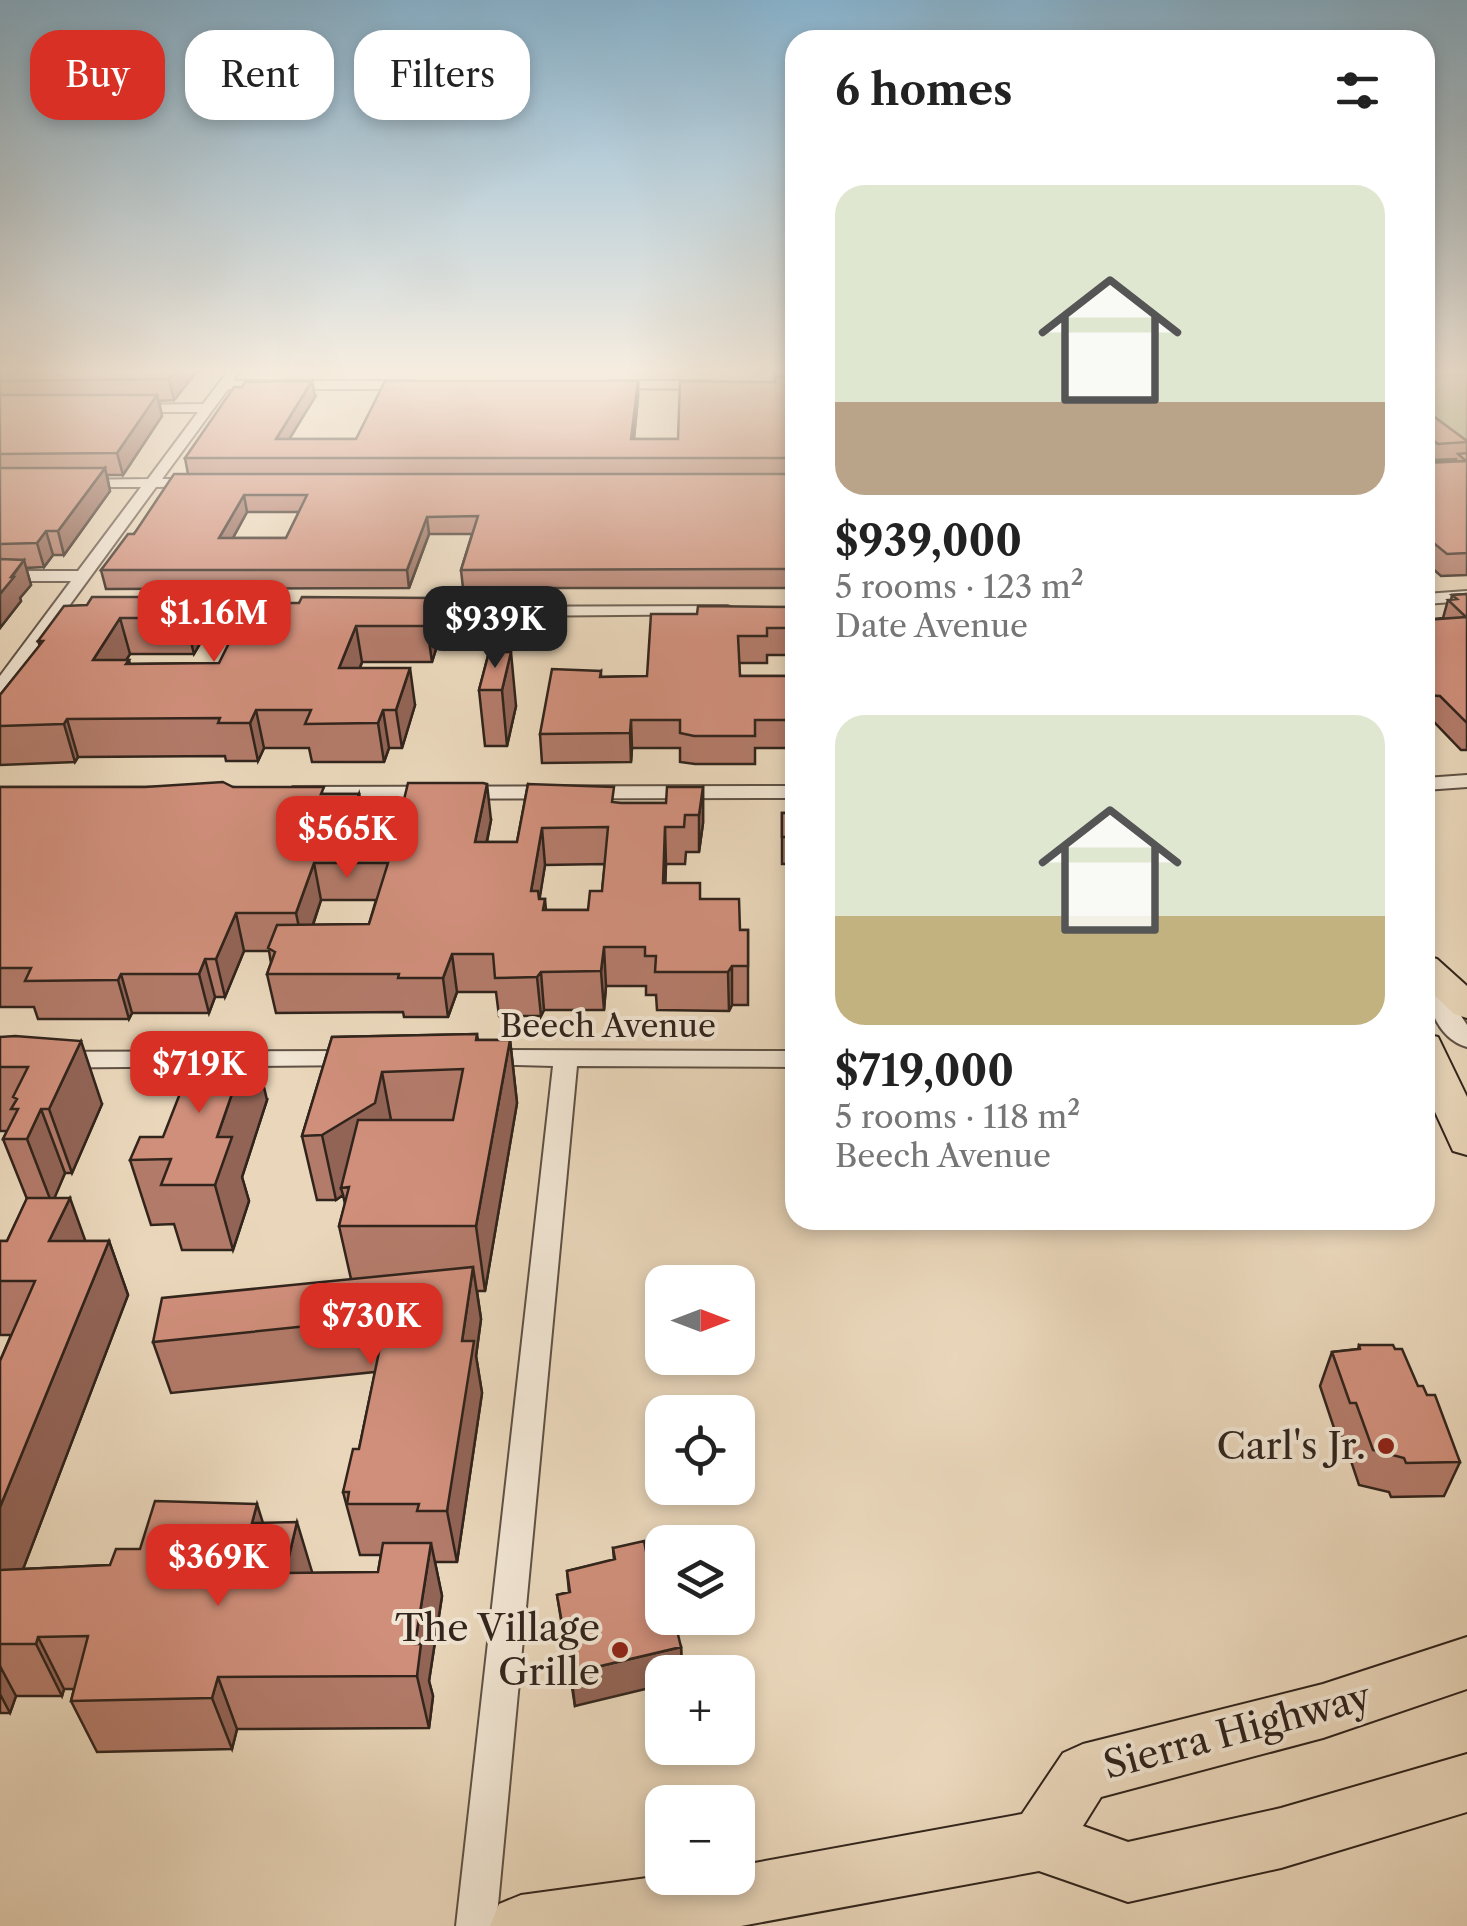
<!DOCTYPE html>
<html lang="en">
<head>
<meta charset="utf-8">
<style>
	:root { --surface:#fff; --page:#f6f6f6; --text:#222; --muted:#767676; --accent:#d93025 }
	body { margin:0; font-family:"Libre Caslon Text",serif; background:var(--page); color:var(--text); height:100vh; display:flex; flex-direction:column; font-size:38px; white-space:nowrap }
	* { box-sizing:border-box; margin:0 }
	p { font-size:32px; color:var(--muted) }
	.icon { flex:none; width:55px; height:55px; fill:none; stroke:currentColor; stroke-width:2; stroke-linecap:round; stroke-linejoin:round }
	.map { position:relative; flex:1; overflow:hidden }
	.drawer { position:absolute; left:785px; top:30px; width:650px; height:1200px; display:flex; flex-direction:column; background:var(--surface); border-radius:30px; box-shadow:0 5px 15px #0003 }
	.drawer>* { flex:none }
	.banner { position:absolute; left:30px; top:30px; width:605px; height:90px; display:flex; gap:20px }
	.needle { width:65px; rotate:90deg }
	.fabs { position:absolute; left:645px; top:1265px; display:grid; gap:20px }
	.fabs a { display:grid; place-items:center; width:110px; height:110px; border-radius:20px; background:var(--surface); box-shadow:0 5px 15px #0003; font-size:50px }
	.price { position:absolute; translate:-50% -85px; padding:0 22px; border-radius:20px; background:var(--accent); color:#fff; font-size:32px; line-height:65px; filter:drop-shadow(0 2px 5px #0008) }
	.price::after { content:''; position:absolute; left:50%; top:60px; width:30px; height:22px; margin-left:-15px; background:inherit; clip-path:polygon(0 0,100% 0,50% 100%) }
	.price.selected { background:#222; color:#fff }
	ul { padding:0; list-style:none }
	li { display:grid; align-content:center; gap:20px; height:530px; padding:0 50px }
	li span { display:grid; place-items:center; height:310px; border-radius:30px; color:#555 }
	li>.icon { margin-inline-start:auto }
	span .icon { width:180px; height:180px; fill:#fffc; stroke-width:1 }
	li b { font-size:42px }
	h2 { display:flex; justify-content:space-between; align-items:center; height:120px; padding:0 50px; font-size:42px }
	.tag { padding:0 35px; border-radius:30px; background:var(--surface); box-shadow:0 5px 15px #0003; font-size:35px; line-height:90px }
	.tag.selected { background:var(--accent); color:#fff }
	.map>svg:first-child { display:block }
</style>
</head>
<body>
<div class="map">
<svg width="1467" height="1926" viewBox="0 0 1467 1926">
	<rect width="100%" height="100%" fill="#ead7bb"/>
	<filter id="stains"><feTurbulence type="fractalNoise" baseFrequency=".002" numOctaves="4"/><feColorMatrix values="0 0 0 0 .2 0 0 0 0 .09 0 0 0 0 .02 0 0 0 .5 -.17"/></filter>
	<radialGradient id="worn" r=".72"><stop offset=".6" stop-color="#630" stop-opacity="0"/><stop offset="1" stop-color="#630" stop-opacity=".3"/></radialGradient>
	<path fill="#b1bf94" stroke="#717258" stroke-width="2.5" d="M1467,375V457L1425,459V377Z"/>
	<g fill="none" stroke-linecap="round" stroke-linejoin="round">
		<defs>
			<path id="street" d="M229,370L239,373L233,381H412L418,385L412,389H228L162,479H196L203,483L201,486L156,487L6,692L0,693V676L71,581H0V571H78L141,487H78L73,486V480L148,479L198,412H130L126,411V405L203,404Z
				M1425,370H1444L1425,374Z
				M609,381H712L718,385L712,389L605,388L603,385Z
				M1467,591V601L1425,604V594Z
				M727,606L733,608V614L409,617L401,612L409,607Z
				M174,607H272L280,612L272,617L168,615L166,612Z
				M1467,775V787L1425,790V778Z
				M795,786V798L293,799L283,793L293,787Z
				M1425,971L1433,973L1467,1025V1047C1435,1038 1425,999 1425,971Z
				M483,1050L795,1051V1067L577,1066L496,1926H456L553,1066L474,1064L471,1058Z
				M356,1051L368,1059L365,1065L0,1068V1052Z"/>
			<path id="primary" d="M1425,956L1437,959L1467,986V1018L1454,1014L1425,986Z
				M1425,1034L1438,1037L1467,1097V1155L1453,1151L1425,1090Z
				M1467,1637V1689L1323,1738L1101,1797L1083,1826L1128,1842L1281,1808L1467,1754V1812L1281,1868L1128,1902L1039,1871L741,1926H490L499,1904L521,1895L662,1876L738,1878V1866L1022,1814L1063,1753L1083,1744L1323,1684Z"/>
		</defs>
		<use href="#street" stroke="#5f5144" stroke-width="4"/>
		<use href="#primary" stroke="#31241c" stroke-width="4"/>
		<use href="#street" fill="#f1e5d3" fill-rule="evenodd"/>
		<use href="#primary" fill="#ead7bb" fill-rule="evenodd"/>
	</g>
	<path fill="#b37b6a" stroke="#31241c" stroke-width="2.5" fill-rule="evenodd" d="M0,370H198L174,400L159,401L162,416L123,475H107L110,491L64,555H53L44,567L26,568L31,585L20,598L21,601L0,628Z
		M773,370H795V588H463L461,570L472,534H429L409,588L106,589L101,570L188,474L185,458L315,397L289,439H356L638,381V397L634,439H678L775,382ZM247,512H299L286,538H233Z
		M1425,410L1467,441V575L1441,576L1425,562V463L1456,461V459L1434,460L1425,453Z
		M1467,594V750H1461L1432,720L1425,719V620L1443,618L1448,600H1451L1452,595Z
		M198,597L206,633L194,654H130L126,660H129L130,664L219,663L299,603L436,598L441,633L432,662H362L360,668L415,705L402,748H389L384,762H312L309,748H264L258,761H226L225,756L78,757L75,762L0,765V695L40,646L38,641Z
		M795,607V655H767V663H739L740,676H795V748H755V764H695L680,762V748H632L631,762L542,763L540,734L601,671V677L647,676Z
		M489,652L516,706L507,746H485L479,690Z
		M528,784L615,803H666L703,787V823L699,852H686L685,864H666L665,883L701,899L740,930H748V1005H732L729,1011L657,1010L656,995H646V986H606L604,1010H544L541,1016H499L496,992H457L448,1017H404L403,1012L276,1013L267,974L271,963L269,951H244L225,997H215L209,1013H132L129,1019H38L34,1007H0V787H233L325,794H359L362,816L491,820L487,842H517ZM605,864L602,891L588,910H546L545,899H539L545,865ZM321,900H376L369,924L313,925Z
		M782,813H795V864H782Z
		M791,893H795V988H791Z
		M477,1034L478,1040H510L517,1103L485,1291H477L481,1319L476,1356L482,1393L457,1562H435L442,1596L429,1681L433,1696L429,1728L237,1729L232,1749L97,1752L71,1701L74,1689H64L62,1696H16L10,1713H0V1361L11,1335H0V1241H7L27,1199L3,1139L7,1131H0V1037L102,1104L72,1173H65L54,1198L85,1241H109L128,1295L23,1569L110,1565L140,1549L263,1523L312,1573L378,1572L381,1555H360L343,1492L359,1449L375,1372L171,1393L153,1342L351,1279L339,1226L345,1204L343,1195L336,1200H317L302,1136L332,1037Z
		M267,1100L242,1177L249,1201L233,1250H182L174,1224L151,1225L130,1160L163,1137Z
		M1359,1345L1418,1386L1460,1462L1444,1496L1391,1497L1389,1492L1359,1485L1343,1437H1337L1320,1386L1332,1352L1358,1349Z
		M613,1548L648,1561L681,1647L682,1672H662L575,1706L557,1595L569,1592L567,1571L614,1560Z"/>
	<path fill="#926456" stroke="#31241c" stroke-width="2.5" d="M177,370H198L174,400L169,379Z
		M312,381L315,397L279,456L276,439Z
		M638,381V397L632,455L631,439Z
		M157,395L162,416L123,475L117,453Z
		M105,468L110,491L64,555L58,531Z
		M244,495L247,512L223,556L219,538Z
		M427,517L429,534L409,588L407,570Z
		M46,531L53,555L44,567L37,543Z
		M24,560L31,585L20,598L21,601L0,628V594Z
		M198,597L206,633L194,654L185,618Z
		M436,598L441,633L432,662L427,626Z
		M120,618L130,654L103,697L93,660Z
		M356,626L362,662L345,705L339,668Z
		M511,652L516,706L507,746L502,690Z
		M410,668L415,705L402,748L396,710Z
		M256,710L264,748L258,761L250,723Z
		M383,710L389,748L384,762L378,723Z
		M67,719L78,757L75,762L64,724Z
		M631,720L632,748L631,762L630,733Z
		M487,784L491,820L479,879L475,842Z
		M703,787V823L699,852V815Z
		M359,794L365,830L351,816Z
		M665,827L666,864L664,921L663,883Z
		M542,828L545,865L535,928L531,891Z
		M314,863L321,900L304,951L296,913Z
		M236,913L244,951L225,997L216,959Z
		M604,947L606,986L604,1010L601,971Z
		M452,954L457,992L448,1017L443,978Z
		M205,959L215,997L209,1013L199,974Z
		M732,966V1005L729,1011L728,972Z
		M541,972L544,1010L541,1016L537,977Z
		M121,974L132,1013L129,1019L118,980Z
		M252,1036L267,1100L242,1177L249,1201L233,1250L215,1185L217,1137Z
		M510,1040L517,1103L485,1291L476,1226Z
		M81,1041L102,1104L72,1173L49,1109Z
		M382,1072L394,1136L349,1187L341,1188L343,1195L336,1200L322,1135Z
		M41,1109L65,1173L52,1204L27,1139Z
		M70,1198L89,1251L49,1241Z
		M109,1241L128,1295L2,1624L0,1621V1507Z
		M473,1267L481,1319L476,1356L482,1393L457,1562L447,1511L462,1341Z
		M257,1504L274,1558L252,1523Z
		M297,1522L313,1575L285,1573Z
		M431,1543L442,1596L429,1681L433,1696L429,1728L417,1676L415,1644Z
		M38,1637L64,1689L62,1696L36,1644Z
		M681,1647L682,1672H662V1685L575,1706L571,1673Z
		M0,1666L16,1696L10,1713L0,1694Z
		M218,1677L237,1729L232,1749L212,1698Z"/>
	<path fill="#d08f7b" stroke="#31241c" stroke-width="2.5" fill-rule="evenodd" d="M0,370H177L169,379L0,381Z
		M795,376V458H185L234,387H242L245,382L312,381L276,439H356L385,381H638L631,439H678L680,381L775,382V377Z
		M0,395H157L117,453L0,454Z
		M1425,410L1467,441V442L1438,444L1425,434Z
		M1467,453V553L1447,554L1425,536V463L1466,461L1458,454Z
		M0,468H105L58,531H46L37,543L0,544Z
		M174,474H795V569L461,570L478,516L427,517L407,570H101L128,534H134ZM244,495H307L286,538H219Z
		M0,559L24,560L11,577H14L0,594Z
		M1467,594V723L1440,696L1425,695V620L1466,617L1448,600L1457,599L1452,595Z
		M92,597H198L185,618H120L93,660H129L126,664L219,663L249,603H299L302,597L436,598L427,626H356L339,668H410L396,710H383L378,723L305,724L311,710H256L250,723H218L220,718L67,719L64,724L0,726V695L43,641H38L64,606L87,605Z
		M698,606L795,607V628H767V636H738L740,676H795V720H755V736H694L680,733V720H631L630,733L540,734L552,669L601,671L600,677L647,676L651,614H697Z
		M489,652H511L502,690H479Z
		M223,782L233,787H324L321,794H359L351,816H400L408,783H483L487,784L475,842H517L528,784L614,787L612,802L621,803H666L667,787H703L699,815H685L684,827H665L663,883H700V899H739L740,930H748V966H732L728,972H655L656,956H645V947H604L601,971L541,972L537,977L495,978L493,954H452L443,978H398L399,974H267L275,952L268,948L277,925L369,924L388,863H314L296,913H236L216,959H205L199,974H121L118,980L25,981L31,968H0V787H145ZM608,827L602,891H590L588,910H543L545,899H539L538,891H531L542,828Z
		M782,813H795V837H782Z
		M791,893H795V959H792Z
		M477,1034L476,1040H510L476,1226H339L349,1187L341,1188L358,1120H453L463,1069L382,1072L375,1103L322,1135L302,1136L332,1037Z
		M15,1036L81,1041L49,1109H41L27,1139H3L18,1109H11L17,1099L13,1097L28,1067H0V1037Z
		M252,1036L217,1137H232L215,1185H161L171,1159L130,1160L140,1137H163L202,1037Z
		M27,1198H70L49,1241H109L0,1507V1361L35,1281H0V1241H7Z
		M473,1267L462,1341H474L447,1511H417L419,1504H347L349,1492H343L353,1449H359L386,1318L153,1342L162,1298Z
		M1359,1345H1393L1395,1349H1402L1418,1386H1423L1427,1395H1435L1460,1462L1406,1463L1404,1458L1373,1450L1356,1403H1350L1332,1352L1360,1349Z
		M155,1501L257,1504L252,1523L297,1522L285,1573L378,1572L383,1543H431L415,1644H421L417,1676L218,1677L212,1698L71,1701L88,1636L38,1637L36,1644H0V1570L110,1565L116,1549H140Z
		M644,1541L648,1561L658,1559L662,1576V1618H674L681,1647L571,1673L557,1595L570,1592L567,1571L615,1559L613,1548Z"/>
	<linearGradient id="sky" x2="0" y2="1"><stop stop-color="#88b6d3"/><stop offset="0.58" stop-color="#f6ede0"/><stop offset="1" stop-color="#f6ede0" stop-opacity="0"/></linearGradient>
	<rect width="1467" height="639" fill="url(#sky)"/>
	<g fill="#8f2418" stroke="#f1e5d3" stroke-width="4">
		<circle cx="1386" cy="1446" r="10"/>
		<circle cx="620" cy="1650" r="10"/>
	</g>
	<g text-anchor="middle" stroke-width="8" stroke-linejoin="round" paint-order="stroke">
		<g font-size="32" fill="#31241c" stroke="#f1e5d3">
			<text x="608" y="1037">Beech Avenue</text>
		</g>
		<g font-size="38" fill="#31241c" stroke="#f1e5d3" text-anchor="end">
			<text x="1366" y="1459">Carl's Jr.</text>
			<text x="600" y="1641">The Village<tspan x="600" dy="44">Grille</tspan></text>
		</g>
		<g font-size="38" fill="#31241c" stroke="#f1e5d3">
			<text transform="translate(1237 1731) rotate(-15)" y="13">Sierra Highway</text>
		</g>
	</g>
	<rect width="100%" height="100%" filter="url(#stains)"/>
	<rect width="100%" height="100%" fill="url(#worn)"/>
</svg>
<div class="fabs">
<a><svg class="needle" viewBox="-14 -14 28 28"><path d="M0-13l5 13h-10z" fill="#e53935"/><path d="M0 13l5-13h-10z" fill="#767676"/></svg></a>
<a><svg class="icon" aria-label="locate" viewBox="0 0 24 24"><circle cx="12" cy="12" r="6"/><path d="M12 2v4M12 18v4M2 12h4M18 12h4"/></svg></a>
<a><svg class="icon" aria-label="layers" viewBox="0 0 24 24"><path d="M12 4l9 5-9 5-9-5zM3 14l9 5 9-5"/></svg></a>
<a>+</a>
<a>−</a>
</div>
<b class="price" style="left:214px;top:665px">$1.16M</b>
<b class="price selected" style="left:495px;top:671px">$939K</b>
<b class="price" style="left:347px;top:881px">$565K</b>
<b class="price" style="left:199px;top:1116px">$719K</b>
<b class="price" style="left:371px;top:1368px">$730K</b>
<b class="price" style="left:218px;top:1609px">$369K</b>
<div class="banner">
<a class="tag selected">Buy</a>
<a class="tag">Rent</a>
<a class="tag">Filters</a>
</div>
<section class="drawer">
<h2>6 homes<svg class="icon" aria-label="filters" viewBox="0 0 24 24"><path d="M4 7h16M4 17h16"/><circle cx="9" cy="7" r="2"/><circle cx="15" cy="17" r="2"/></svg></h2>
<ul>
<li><span style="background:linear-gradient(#dfe7d0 70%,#b9a48a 0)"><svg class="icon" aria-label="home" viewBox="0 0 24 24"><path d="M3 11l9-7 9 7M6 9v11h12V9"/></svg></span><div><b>$939,000</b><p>5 rooms · 123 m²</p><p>Date Avenue</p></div></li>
<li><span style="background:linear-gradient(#dfe7d0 65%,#c2b280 0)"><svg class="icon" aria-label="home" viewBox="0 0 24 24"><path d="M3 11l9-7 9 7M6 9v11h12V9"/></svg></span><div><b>$719,000</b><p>5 rooms · 118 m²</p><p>Beech Avenue</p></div></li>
</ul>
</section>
</div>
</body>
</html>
